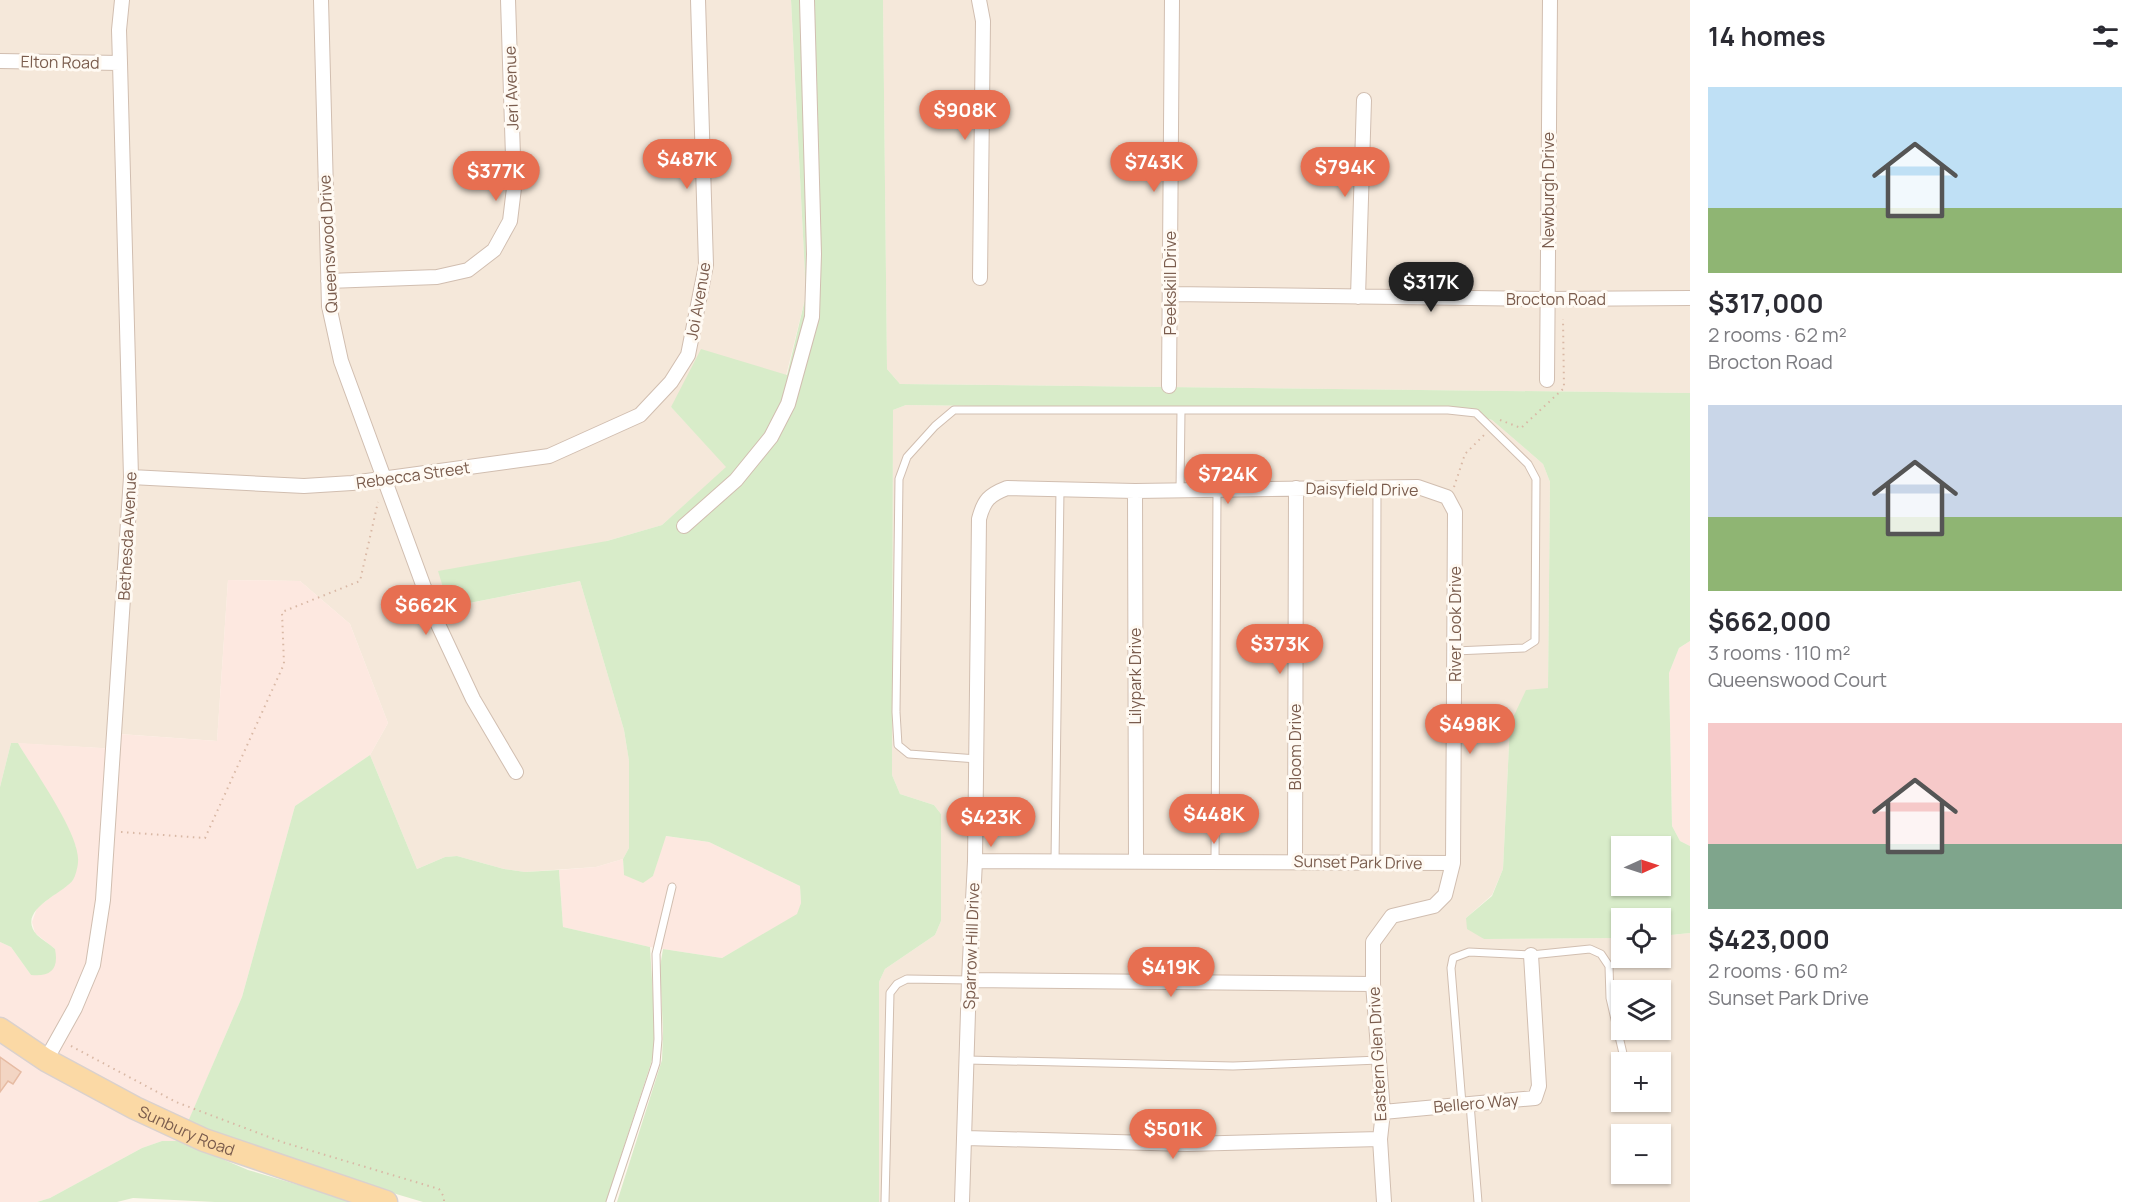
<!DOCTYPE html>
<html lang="en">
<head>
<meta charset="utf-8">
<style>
	:root { --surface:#fff; --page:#f7f7f7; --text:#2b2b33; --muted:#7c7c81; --accent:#e76f51 }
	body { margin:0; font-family:Manrope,sans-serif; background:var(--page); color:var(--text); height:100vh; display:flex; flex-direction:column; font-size:22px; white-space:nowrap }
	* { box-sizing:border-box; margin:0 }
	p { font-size:20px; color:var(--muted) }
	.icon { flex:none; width:33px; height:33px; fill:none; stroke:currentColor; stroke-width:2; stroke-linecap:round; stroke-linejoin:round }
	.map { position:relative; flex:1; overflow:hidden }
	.side { display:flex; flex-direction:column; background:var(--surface); width:450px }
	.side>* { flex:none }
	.needle { width:39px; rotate:87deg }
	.buttons { position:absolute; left:1611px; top:836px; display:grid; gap:12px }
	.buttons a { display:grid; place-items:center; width:60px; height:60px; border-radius:0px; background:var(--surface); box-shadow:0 2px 4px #0004; font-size:30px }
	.price { position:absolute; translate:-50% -51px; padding:0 14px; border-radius:21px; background:var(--accent); color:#fff; font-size:20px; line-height:39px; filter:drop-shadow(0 2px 3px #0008) }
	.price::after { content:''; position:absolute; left:50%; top:36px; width:18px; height:14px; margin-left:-9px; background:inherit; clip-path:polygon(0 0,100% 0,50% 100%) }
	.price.active { background:#222; color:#fff }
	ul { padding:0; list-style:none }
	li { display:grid; align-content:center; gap:12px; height:318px; padding:0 18px }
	li span { display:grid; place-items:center; height:186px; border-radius:0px; color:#555 }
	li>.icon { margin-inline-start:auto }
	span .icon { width:108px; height:108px; fill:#fffc; stroke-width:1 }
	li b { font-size:26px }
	h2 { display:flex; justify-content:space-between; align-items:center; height:72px; padding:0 18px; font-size:26px }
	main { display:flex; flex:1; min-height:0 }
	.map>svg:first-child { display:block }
</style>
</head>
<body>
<main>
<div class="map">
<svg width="1690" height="1202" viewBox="0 0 1690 1202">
	<rect width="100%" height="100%" fill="#fdf6ec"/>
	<path fill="#f5e8da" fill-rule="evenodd" d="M0,0H791L806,295L786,376L671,407L727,467L662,525L607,541L450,607L580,581L624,730L629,761V848L623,859L596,867L525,872L504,869L457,856L445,857L417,869L370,755L388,723L350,624L300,581L228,580L217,741L120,734L118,749L11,743L0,787Z
		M883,0H1690V393L900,384L887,369Z
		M906,405L1466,412L1492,420L1543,464L1550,482L1548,688L1510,724L1503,869L1492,895L1466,918L1484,939L1621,938L1622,957H1660L1661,936L1690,933V1202H879V982L885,969L935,935L941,921V814L934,805L900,794L892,775L893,410ZM1622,990H1660V1029H1622ZM1622,1062H1660V1101H1622ZM1622,1134H1660V1173H1622Z"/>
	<path fill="#fde8e0" d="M228,580L300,581L350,624L388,723L370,755L295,806L242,997L180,1141H162L142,1148L50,1198L37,1202H0V942L11,947L31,975L55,949L35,933L32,922L37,908L73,880L76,847L66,824L18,743L118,749L119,734L217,741Z
		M1690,641V846L1680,841L1672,826L1669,673L1679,648Z
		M665,836L709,842L800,886L801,903L798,914L722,958L650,947L563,927L559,870L596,867L623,859L624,875L653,876Z"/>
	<path fill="#d8ecc9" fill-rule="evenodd" d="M791,0H883L887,369L900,384L1690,393V641L1679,648L1669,673L1672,826L1680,841L1690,846V933L1661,936L1660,918H1622L1621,938L1484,939L1467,929L1466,918L1492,896L1503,869L1510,724L1526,690L1548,688L1550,482L1543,464L1492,420L1466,412L906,405L893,410L892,775L900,794L934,805L941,814V921L935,935L885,969L879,982V1202H617L662,1060L663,1031L660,967L663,949L722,958L797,914L801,903L800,886L709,842L666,836L653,876L643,883L624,875L623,859L629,848V761L624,730L580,581L449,607L438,571L607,541L662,525L726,467L671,407L701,349L787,375L806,295ZM1622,846H1660V885H1622Z
		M11,743H18C33,769 81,835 78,862C78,867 75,877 73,880C63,894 15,910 37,935C42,940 50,944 55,949C59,969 51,977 31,975L11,947L0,942V787Z
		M370,755L417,869L445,857L457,856L504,869L525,872L559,870L563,927L650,947L655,1028L653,1057L606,1202H423L279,1159L187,1124L242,997L295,806Z
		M162,1141H180L248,1170L356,1202H215L133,1198L117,1202H37L50,1198L142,1148Z"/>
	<path fill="#f3d5c3" stroke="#e6bba3" stroke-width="1.5" d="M0,1057L21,1072L13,1084L8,1081L0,1092Z"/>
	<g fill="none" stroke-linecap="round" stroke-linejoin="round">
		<defs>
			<path id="service" d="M1180,491L1181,410
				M977,759L909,754L898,745L896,712L899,479L907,457L935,426L954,410H1448L1476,413L1528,464L1536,479L1535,641L1524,648L1455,651
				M1055,861L1060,489
				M1215,861L1217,490
				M1376,862L1377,488
				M967,1060L1233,1066L1379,1060
				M1462,1104L1451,968L1453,958L1469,952L1531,955L1590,949L1601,954L1609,966L1610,998L1625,1062
				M1470,1104L1478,1202
				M610,1202L656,1063L658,1039L656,954L672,887
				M885,1202L890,993L897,984L907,979L969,980"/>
			<path id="minor" d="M321,0L329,306L341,361L436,620L473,699L516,772
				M979,0L983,21L980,278
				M0,61L120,63
				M328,281L437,277L468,270L494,250L510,221L514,188L508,0
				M1170,294L1547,299L1690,298
				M1358,297L1364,100
				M1547,380L1550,0
				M1169,386L1172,0
				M131,477L304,486L352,483L549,456L640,415L671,382L688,355L706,265L698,0
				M1135,491L1136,860
				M684,526L736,480L771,437L788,404L812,317L814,254L807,0
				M975,861L1453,863
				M1295,861L1296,488
				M969,980L1373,984
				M46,1060L75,1008L93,965L103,900L131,477L120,63L119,30L122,0
				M1383,1112L1535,1098L1539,1086L1531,955
				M966,1138L1187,1144L1380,1139
				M962,1202L969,980L975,861L979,519C984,500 989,495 1007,488L1135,491L1418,487L1447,497L1455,512L1453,863L1445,895L1434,906L1392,916L1373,942V984L1383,1112L1380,1139L1384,1202"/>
			<g id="primary">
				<path id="s1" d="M0,1029L46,1060L135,1108L204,1140L386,1202"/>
			</g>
		</defs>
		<use href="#service" stroke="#d1beb0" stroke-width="9"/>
		<use href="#minor" stroke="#d1beb0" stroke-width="16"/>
		<use href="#primary" stroke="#dad1cd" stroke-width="25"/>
		<path stroke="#d9b8a5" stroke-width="2" stroke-dasharray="1.5 4.5" stroke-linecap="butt" d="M1500,420L1521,428L1564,388L1563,319
			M1454,487L1465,454L1485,434
			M121,832L205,838L284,664L282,612L360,581L378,502
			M71,1046L176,1102L282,1142L439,1189L444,1197V1202"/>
		<use href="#service" stroke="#fff" stroke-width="7"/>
		<use href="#minor" stroke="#fff" stroke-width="14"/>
		<use href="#primary" stroke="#fbd9a5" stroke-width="22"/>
	</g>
	<g text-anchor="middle" stroke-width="6" stroke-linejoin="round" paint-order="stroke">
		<g font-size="16" fill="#7a5c4d" stroke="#fffaf3">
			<text transform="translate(60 62) rotate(1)" y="6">Elton Road</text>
			<text transform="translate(511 88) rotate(-92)" y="6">Jeri Avenue</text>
			<text transform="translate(1548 190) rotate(-90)" y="6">Newburgh Drive</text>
			<text transform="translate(328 244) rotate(-93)" y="6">Queenswood Drive</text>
			<text transform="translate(1170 283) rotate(-90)" y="6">Peekskill Drive</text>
			<text x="1556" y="305">Brocton Road</text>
			<text transform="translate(698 301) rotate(-80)" y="6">Joi Avenue</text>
			<text transform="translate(413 475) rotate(-8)" y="6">Rebecca Street</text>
			<text transform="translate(1362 489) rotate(1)" y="6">Daisyfield Drive</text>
			<text transform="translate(127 536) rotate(-87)" y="6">Bethesda Avenue</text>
			<text transform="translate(1455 624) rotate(-90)" y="6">River Look Drive</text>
			<text transform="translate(1135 676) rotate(-90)" y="6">Lilypark Drive</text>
			<text transform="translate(1295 747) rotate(-90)" y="6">Bloom Drive</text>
			<text transform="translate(1358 862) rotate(1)" y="6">Sunset Park Drive</text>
			<text transform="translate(971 946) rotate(-88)" y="6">Sparrow Hill Drive</text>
			<text transform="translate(1377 1054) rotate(-93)" y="6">Eastern Glen Drive</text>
			<text transform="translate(1476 1103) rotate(-5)" y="6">Bellero Way</text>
			<text dy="6" stroke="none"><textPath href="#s1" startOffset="213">Sunbury Road</textPath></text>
		</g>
	</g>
</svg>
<div class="buttons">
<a><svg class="needle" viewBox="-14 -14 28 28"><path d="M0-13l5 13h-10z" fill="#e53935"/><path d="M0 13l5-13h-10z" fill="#7c7c81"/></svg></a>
<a><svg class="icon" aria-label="locate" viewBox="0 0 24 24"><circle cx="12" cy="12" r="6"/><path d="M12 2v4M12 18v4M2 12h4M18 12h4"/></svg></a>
<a><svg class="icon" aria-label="layers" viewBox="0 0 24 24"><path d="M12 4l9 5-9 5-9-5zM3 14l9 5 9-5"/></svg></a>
<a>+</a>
<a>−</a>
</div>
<b class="price" style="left:965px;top:141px">$908K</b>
<b class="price" style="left:687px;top:190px">$487K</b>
<b class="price" style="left:1154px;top:193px">$743K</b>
<b class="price" style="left:1345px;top:198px">$794K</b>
<b class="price" style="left:496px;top:202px">$377K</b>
<b class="price active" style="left:1431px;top:313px">$317K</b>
<b class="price" style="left:1228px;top:505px">$724K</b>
<b class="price" style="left:426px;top:636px">$662K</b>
<b class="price" style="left:1280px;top:675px">$373K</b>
<b class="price" style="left:1470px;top:755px">$498K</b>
<b class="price" style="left:1214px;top:845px">$448K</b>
<b class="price" style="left:991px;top:848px">$423K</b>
<b class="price" style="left:1171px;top:998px">$419K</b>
<b class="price" style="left:1173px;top:1160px">$501K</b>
</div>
<section class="side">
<h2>14 homes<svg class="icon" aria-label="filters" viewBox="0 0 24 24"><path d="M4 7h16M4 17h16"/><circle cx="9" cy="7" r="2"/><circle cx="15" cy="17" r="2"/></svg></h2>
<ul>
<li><span style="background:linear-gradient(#bfe0f5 65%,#8fb573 0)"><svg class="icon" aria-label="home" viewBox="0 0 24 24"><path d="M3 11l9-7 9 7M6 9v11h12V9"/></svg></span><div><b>$317,000</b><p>2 rooms · 62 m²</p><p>Brocton Road</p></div></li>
<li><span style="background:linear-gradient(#c9d6e8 60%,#8fb573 0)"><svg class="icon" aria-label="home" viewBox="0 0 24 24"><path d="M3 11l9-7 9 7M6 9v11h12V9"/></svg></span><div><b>$662,000</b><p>3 rooms · 110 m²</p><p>Queenswood Court</p></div></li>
<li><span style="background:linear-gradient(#f6c9c9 65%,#7fa58c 0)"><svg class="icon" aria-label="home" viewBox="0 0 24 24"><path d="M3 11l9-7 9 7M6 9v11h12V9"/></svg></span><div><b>$423,000</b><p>2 rooms · 60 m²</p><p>Sunset Park Drive</p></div></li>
</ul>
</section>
</main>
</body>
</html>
